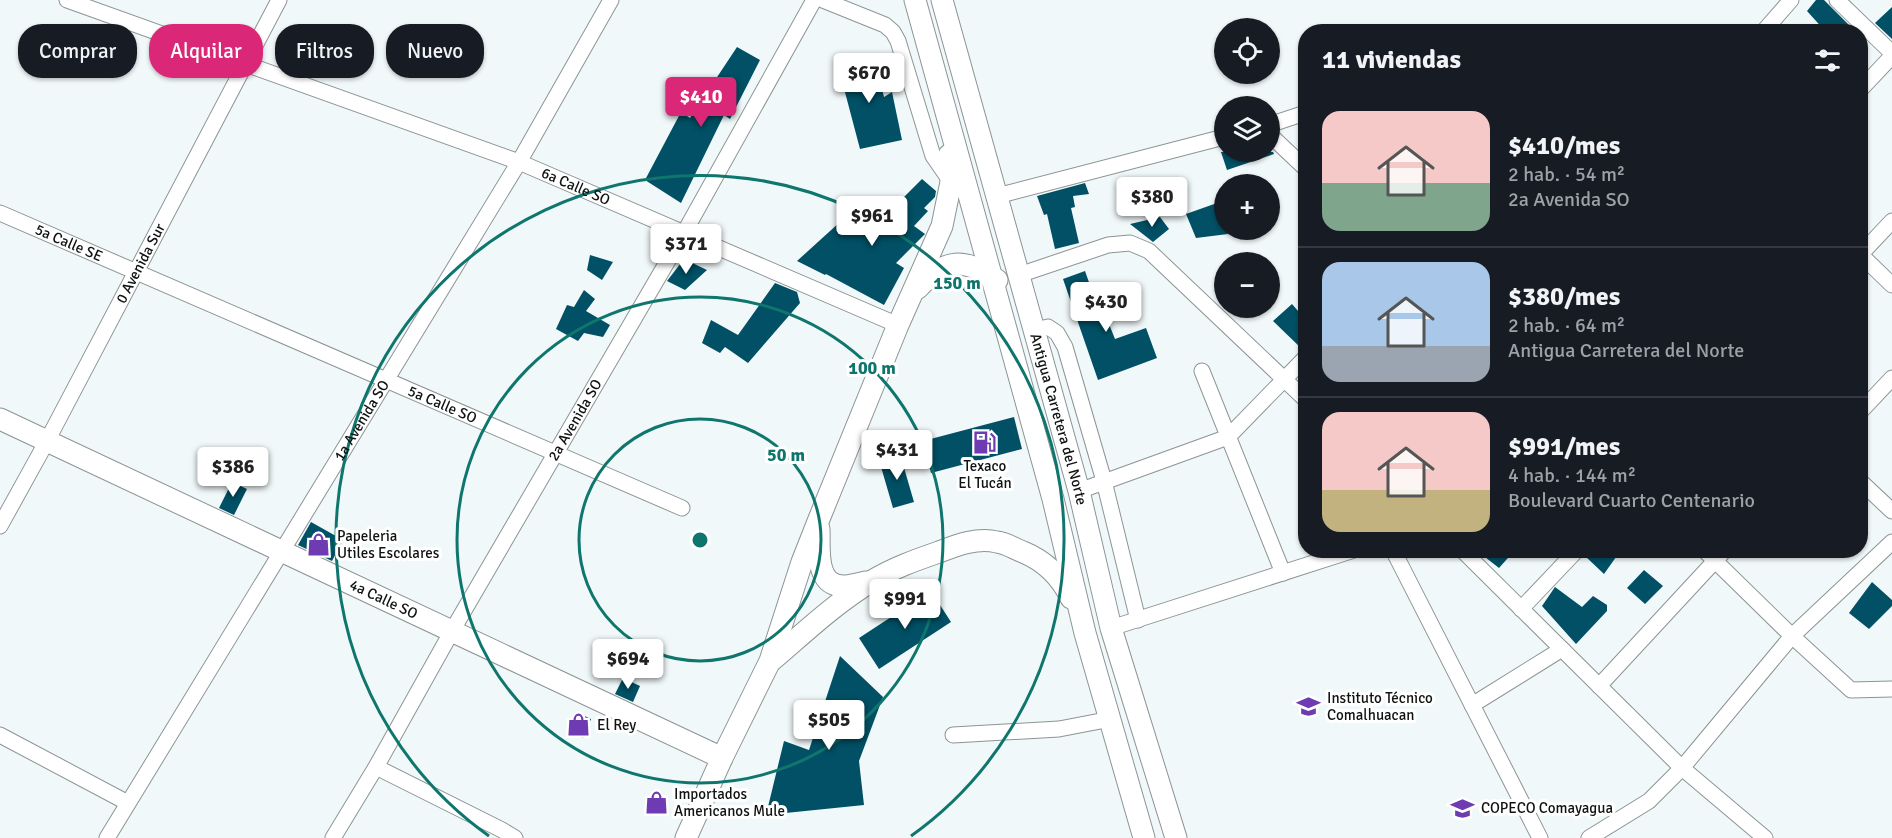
<!DOCTYPE html>
<html lang="es">
<head>
<meta charset="utf-8">
<style>
	:root { --surface:#171b24; --page:#242831; --text:#f1f3f6; --muted:#9ea1a6; --line:#363941; --accent:#db2777 }
	body { margin:0; font-family:Signika,sans-serif; background:var(--page); color:var(--text); height:100vh; display:flex; flex-direction:column; font-size:22px; white-space:nowrap }
	* { box-sizing:border-box; margin:0 }
	p { font-size:20px; color:var(--muted) }
	.icon { flex:none; width:33px; height:33px; fill:none; stroke:currentColor; stroke-width:2; stroke-linecap:round; stroke-linejoin:round }
	.map { position:relative; flex:1; overflow:hidden }
	.side { position:absolute; left:1298px; top:24px; width:570px; height:534px; display:flex; flex-direction:column; background:var(--surface); border-radius:24px; box-shadow:0 2px 4px #0004 }
	.side>* { flex:none }
	.guide { position:absolute; left:18px; top:24px; width:570px; height:54px; display:flex; gap:12px }
	.tools { position:absolute; left:1214px; top:18px; display:grid; gap:12px }
	.tools a { display:grid; place-items:center; width:66px; height:66px; border-radius:50%; background:var(--surface); box-shadow:0 2px 4px #0004; font-size:30px }
	.price { position:absolute; translate:-50% -51px; padding:0 14px; border-radius:6px; background:#fff; color:#222; font-size:20px; line-height:39px; filter:drop-shadow(0 2px 3px #0008) }
	.price::after { content:''; position:absolute; left:50%; top:36px; width:18px; height:14px; margin-left:-9px; background:inherit; clip-path:polygon(0 0,100% 0,50% 100%) }
	.price.selected { background:var(--accent); color:#fff }
	ul { padding:0; list-style:none }
	li { display:flex; align-items:center; gap:18px; height:150px; padding:0 24px }
	li+li { border-top:2px solid var(--line) }
	li span { display:grid; place-items:center; flex:none; width:168px; height:120px; border-radius:18px; color:#555 }
	li>.icon { margin-inline-start:auto }
	span .icon { width:72px; height:72px; fill:#fffc; stroke-width:1 }
	li b { font-size:26px }
	h2 { display:flex; justify-content:space-between; align-items:center; height:72px; padding:0 24px; font-size:26px }
	.tag { padding:0 21px; border-radius:24px; background:var(--surface); box-shadow:0 2px 4px #0004; font-size:21px; line-height:54px }
	.tag.selected { background:var(--accent); color:#fff }
	.map>svg:first-child { display:block }
</style>
</head>
<body>
<div class="map">
<svg width="1892" height="838" viewBox="0 0 1892 838">
	<rect width="100%" height="100%" fill="#f1f8f9"/>
	<path fill="#015065" d="M1816,0H1824L1856,32H1826L1807,11Z
		M1892,7V39L1875,23Z
		M737,47L760,60L730,119L724,115L681,203L645,180L681,112L690,118Z
		M874,57L884,97L892,92L902,140L860,149L837,62Z
		M1221,152H1273L1274,154L1227,170Z
		M922,179L936,191L935,197L924,208L928,211L914,226L925,234L896,263L904,268L884,305L826,274L825,275L797,261L851,212L868,233Z
		M1085,183L1089,194L1073,196L1075,207L1071,208L1079,243L1055,249L1047,214L1044,215L1037,196Z
		M1217,203L1224,223V230H1226L1228,234L1196,238L1186,214Z
		M1160,217L1169,229L1153,242L1130,224Z
		M590,255L613,262L602,280L587,270Z
		M684,259L707,270L685,290L667,281Z
		M1085,271L1103,322L1107,319L1115,339L1146,328L1157,358L1098,380L1063,279Z
		M775,283L797,292L800,303L748,363L725,347L720,353L702,343L711,320L738,335Z
		M584,290L595,299L586,311L610,325L603,337L584,333L578,341L556,329L567,305L574,307Z
		M1292,304L1305,319V349H1302L1273,321Z
		M1014,417L1022,449L931,473L923,441Z
		M900,454L914,502L893,508L879,460Z
		M232,482L247,489L234,515L219,508Z
		M311,522L343,540L332,561L298,545Z
		M1476,550H1515L1499,568Z
		M1587,550H1621L1604,574L1585,556Z
		M1644,570L1663,586L1645,604L1627,588Z
		M1872,582L1892,600V606L1869,629L1849,613Z
		M1555,587L1582,607L1593,596L1607,605V611L1576,644L1542,606Z
		M931,591L951,622L879,669L859,638Z
		M840,656L883,697L859,761L864,805L766,815L784,741L809,750Z
		M623,678L640,686L633,702L615,694Z
		M576,712L591,719L583,738L567,730Z"/>
	<g fill="none" stroke-linecap="round" stroke-linejoin="round">
		<defs>
			<g id="street">
				<path id="s1" d="M67,0L519,162L898,325"/>
				<path d="M823,0L885,25L893,32L898,41L933,156L951,182"/>
				<path d="M1837,0L1892,53"/>
				<path d="M1763,32L1791,0"/>
				<path d="M1860,90L1892,56"/>
				<path d="M1269,125L1305,113"/>
				<path d="M1269,134L1305,168"/>
				<path d="M997,196L1224,137"/>
				<path id="s2" d="M0,213L682,508"/>
				<path d="M1860,254L1892,285"/>
				<path d="M1860,255L1892,221"/>
				<path d="M1019,275L1108,245L1130,243L1149,251L1305,399"/>
				<path d="M1035,330L1048,327L1057,333L1065,347L1104,481L1138,620"/>
				<path d="M1202,371L1283,573"/>
				<path d="M1860,412L1892,378"/>
				<path d="M1860,481L1892,511"/>
				<path d="M1079,491L1228,437L1305,358"/>
				<path id="s3" d="M0,526L47,441L279,0"/>
				<path d="M1393,550L1540,838"/>
				<path d="M1462,550L1682,768L1765,838"/>
				<path d="M1704,550L1792,636L1851,690L1892,689"/>
				<path d="M1521,609L1577,550"/>
				<path d="M1111,628L1354,550"/>
				<path d="M1599,686L1725,550"/>
				<path d="M1472,705L1562,649"/>
				<path d="M0,735L128,803"/>
				<path d="M953,735L1059,729L1111,719"/>
				<path d="M376,767L502,830L515,838"/>
				<path id="s4" d="M107,838L519,162L611,0"/>
				<path id="s5" d="M333,838L376,767L452,631L684,233L814,0"/>
				<path d="M1589,838L1649,801L1682,768L1792,636L1892,542"/>
			</g>
			<g id="secondary">
				<path d="M915,0L1053,499L1085,633L1144,838"/>
				<path id="s6" d="M942,0L1079,491L1111,628L1176,838"/>
				<path d="M918,288C946,258 963,257 997,280"/>
				<path id="s7" d="M0,419L722,758"/>
				<path d="M819,529C820,548 814,586 844,586C851,586 859,583 867,582"/>
				<path d="M771,661C803,634 835,603 872,581C893,568 916,560 939,552C957,545 978,537 997,542C1006,543 1015,549 1023,552C1045,561 1061,577 1071,598"/>
				<path d="M686,838L722,758L770,661L802,562L819,519L898,325L942,226L951,182L949,155"/>
			</g>
		</defs>
		<use href="#street" stroke="#8d9494" stroke-width="17"/>
		<use href="#secondary" stroke="#8d9494" stroke-width="23"/>
		<use href="#street" stroke="#fff" stroke-width="15"/>
		<use href="#secondary" stroke="#fff" stroke-width="21"/>
	</g>
	<g fill="none" stroke="#0f766e" stroke-width="3">
		<circle cx="700" cy="540" r="121"/>
		<circle cx="700" cy="540" r="243"/>
		<path d="M489 836A364 364 0 1 1 911 836"/>
	</g>
	<defs>
		<symbol id="fuel-bare" viewBox="-9 -9 18 18"><path d="M-5.5-6h7V0h2V4h1.3V-2.5L3-4.5l.8-.8L6-3V5H2.5V1h-1V6h-7ZM-4.2-4.7v3.2H.2V-4.7Z" fill="#6f3bb2" stroke="#fff" stroke-width="2.5" paint-order="stroke"/></symbol>
		<symbol id="shop-bare" viewBox="-9 -9 18 18"><path d="M-5-2.5h2.3a2.7 3.5 0 0 1 5.4 0H5L5.5 6h-11ZM-1.5-2.5h3a1.5 2.3 0 0 0-3 0Z" fill="#6f3bb2" stroke="#fff" stroke-width="2.5" paint-order="stroke"/></symbol>
		<symbol id="school-bare" viewBox="-9 -9 18 18"><path d="M0-5L7-2L0 1L-7-2ZM-4 1L0 2.5L4 1V4Q0 6-4 4Z" fill="#6f3bb2" stroke="#fff" stroke-width="2.5" paint-order="stroke"/></symbol>
	</defs>
	<g fill-rule="evenodd">
		<use href="#fuel-bare" x="968" y="426" width="33" height="33"/>
		<use href="#shop-bare" x="302" y="528" width="33" height="33"/>
		<use href="#school-bare" x="1292" y="690" width="33" height="33"/>
		<use href="#shop-bare" x="562" y="708" width="33" height="33"/>
		<use href="#shop-bare" x="640" y="786" width="33" height="33"/>
		<use href="#school-bare" x="1446" y="792" width="33" height="33"/>
	</g>
	<g text-anchor="middle" stroke-width="6" stroke-linejoin="round" paint-order="stroke">
		<g font-size="15" fill="#111313" stroke="#fff">
			<text dy="5" stroke="none"><textPath href="#s1" startOffset="542">6a Calle SO</textPath></text>
			<text dy="5" stroke="none"><textPath href="#s2" startOffset="75">5a Calle SE</textPath></text>
			<text dy="5" stroke="none"><textPath href="#s3" startOffset="298">0 Avenida Sur</textPath></text>
			<text dy="5" stroke="none"><textPath href="#s2" startOffset="482">5a Calle SO</textPath></text>
			<text dy="5" stroke="none"><textPath href="#s6" startOffset="435">Antigua Carretera del Norte</textPath></text>
			<text dy="5" stroke="none"><textPath href="#s4" startOffset="489">1a Avenida SO</textPath></text>
			<text dy="5" stroke="none"><textPath href="#s5" startOffset="483">2a Avenida SO</textPath></text>
			<text dy="5" stroke="none"><textPath href="#s7" startOffset="424">4a Calle SO</textPath></text>
		</g>
		<g font-size="15" fill="#111313" stroke="#fff" text-anchor="start">
			<text x="985" y="471" text-anchor="middle">Texaco<tspan x="985" dy="17">El Tucán</tspan></text>
			<text x="337" y="541">Papeleria<tspan x="337" dy="17">Utiles Escolares</tspan></text>
			<text x="1327" y="703">Instituto Técnico<tspan x="1327" dy="17">Comalhuacan</tspan></text>
			<text x="597" y="730">El Rey</text>
			<text x="674" y="799">Importados<tspan x="674" dy="17">Americanos Mule</tspan></text>
			<text x="1481" y="813">COPECO Comayagua</text>
		</g>
	</g>
	<circle cx="700" cy="540" r="9" fill="#0f766e" stroke="#fff" stroke-width="3"/>
	<g font-size="18" text-anchor="middle" font-weight="bold" fill="#0f766e" stroke="#fff" stroke-width="6" stroke-linejoin="round" paint-order="stroke">
		<text x="957" y="289">150 m</text>
		<text x="872" y="374">100 m</text>
		<text x="786" y="461">50 m</text>
	</g>
</svg>
<div class="tools">
<a><svg class="icon" aria-label="locate" viewBox="0 0 24 24"><circle cx="12" cy="12" r="6"/><path d="M12 2v4M12 18v4M2 12h4M18 12h4"/></svg></a>
<a><svg class="icon" aria-label="layers" viewBox="0 0 24 24"><path d="M12 4l9 5-9 5-9-5zM3 14l9 5 9-5"/></svg></a>
<a>+</a>
<a>−</a>
</div>
<b class="price" style="left:869px;top:104px">$670</b>
<b class="price selected" style="left:701px;top:128px">$410</b>
<b class="price" style="left:1152px;top:228px">$380</b>
<b class="price" style="left:872px;top:247px">$961</b>
<b class="price" style="left:686px;top:275px">$371</b>
<b class="price" style="left:1106px;top:333px">$430</b>
<b class="price" style="left:897px;top:481px">$431</b>
<b class="price" style="left:233px;top:498px">$386</b>
<b class="price" style="left:905px;top:630px">$991</b>
<b class="price" style="left:628px;top:690px">$694</b>
<b class="price" style="left:829px;top:751px">$505</b>
<div class="guide">
<a class="tag">Comprar</a>
<a class="tag selected">Alquilar</a>
<a class="tag">Filtros</a>
<a class="tag">Nuevo</a>
</div>
<section class="side">
<h2>11 viviendas<svg class="icon" aria-label="filters" viewBox="0 0 24 24"><path d="M4 7h16M4 17h16"/><circle cx="9" cy="7" r="2"/><circle cx="15" cy="17" r="2"/></svg></h2>
<ul>
<li><span style="background:linear-gradient(#f6c9c9 60%,#7fa58c 0)"><svg class="icon" aria-label="home" viewBox="0 0 24 24"><path d="M3 11l9-7 9 7M6 9v11h12V9"/></svg></span><div><b>$410/mes</b><p>2 hab. · 54 m²</p><p>2a Avenida SO</p></div></li>
<li><span style="background:linear-gradient(#a9c7e8 70%,#9aa5b1 0)"><svg class="icon" aria-label="home" viewBox="0 0 24 24"><path d="M3 11l9-7 9 7M6 9v11h12V9"/></svg></span><div><b>$380/mes</b><p>2 hab. · 64 m²</p><p>Antigua Carretera del Norte</p></div></li>
<li><span style="background:linear-gradient(#f6c9c9 65%,#c2b280 0)"><svg class="icon" aria-label="home" viewBox="0 0 24 24"><path d="M3 11l9-7 9 7M6 9v11h12V9"/></svg></span><div><b>$991/mes</b><p>4 hab. · 144 m²</p><p>Boulevard Cuarto Centenario</p></div></li>
</ul>
</section>
</div>
</body>
</html>
